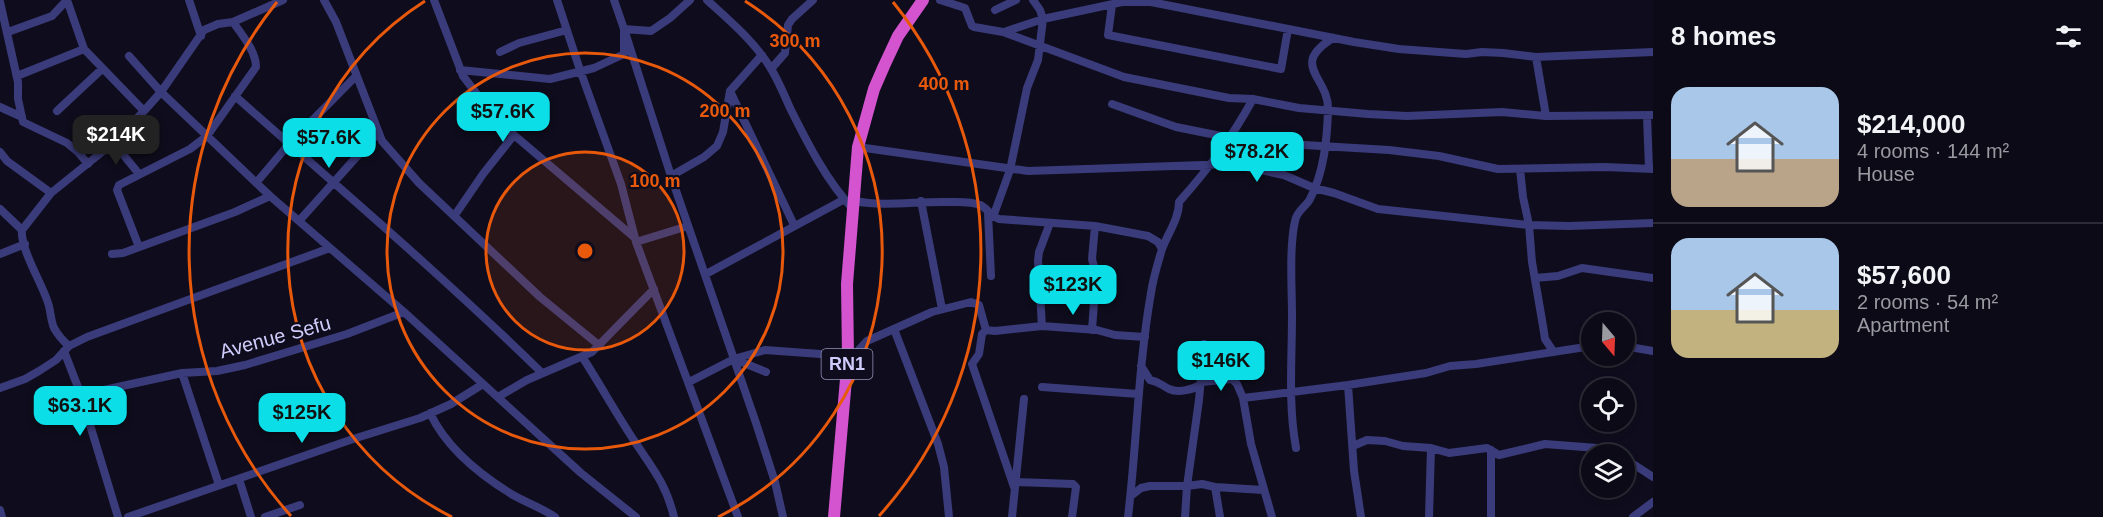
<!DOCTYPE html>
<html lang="en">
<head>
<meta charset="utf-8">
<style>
	:root { --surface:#0b0a16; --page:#14131f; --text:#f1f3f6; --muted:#9a9aa1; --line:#2b2b35; --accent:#0cdee8 }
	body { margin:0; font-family:Helvetica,sans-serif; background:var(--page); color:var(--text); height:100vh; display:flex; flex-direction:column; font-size:22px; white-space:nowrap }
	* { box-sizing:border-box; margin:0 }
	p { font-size:20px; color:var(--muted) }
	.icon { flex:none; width:33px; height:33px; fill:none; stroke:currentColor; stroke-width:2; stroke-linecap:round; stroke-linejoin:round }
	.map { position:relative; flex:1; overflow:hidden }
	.side { display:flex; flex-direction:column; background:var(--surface); width:450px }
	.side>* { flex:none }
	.needle { width:39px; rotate:161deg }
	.buttons { position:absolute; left:1581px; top:312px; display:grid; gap:12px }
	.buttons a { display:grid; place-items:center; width:54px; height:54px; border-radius:50%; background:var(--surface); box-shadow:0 3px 9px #0003,0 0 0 2px var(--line); font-size:30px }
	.price { position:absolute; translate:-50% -51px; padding:0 14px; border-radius:12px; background:var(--accent); color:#111; font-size:20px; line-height:39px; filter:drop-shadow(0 2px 3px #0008) }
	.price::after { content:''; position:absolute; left:50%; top:36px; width:18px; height:14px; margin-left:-9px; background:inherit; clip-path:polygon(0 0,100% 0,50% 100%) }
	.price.on { background:#222; color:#fff }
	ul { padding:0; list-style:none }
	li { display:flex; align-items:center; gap:18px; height:150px; padding:0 18px }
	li+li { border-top:2px solid var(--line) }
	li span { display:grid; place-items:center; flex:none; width:168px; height:120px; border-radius:18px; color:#555 }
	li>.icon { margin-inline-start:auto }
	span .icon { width:72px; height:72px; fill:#fffc; stroke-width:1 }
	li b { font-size:26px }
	h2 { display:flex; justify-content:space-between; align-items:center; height:72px; padding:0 18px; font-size:26px }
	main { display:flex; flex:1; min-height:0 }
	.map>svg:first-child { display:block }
</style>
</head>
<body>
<main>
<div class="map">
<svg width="1653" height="517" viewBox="0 0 1653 517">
	<rect width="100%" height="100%" fill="#0f0d1d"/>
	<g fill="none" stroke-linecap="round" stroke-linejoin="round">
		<path stroke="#3a3b7a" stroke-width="8" d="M67,0L84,49L144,111
			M189,0L201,36
			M324,0L336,22L382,141L419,183L540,297L600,346
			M434,0L463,76L486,106L514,135L635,238
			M557,0L580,70L621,184L636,242L738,517
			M690,0L670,18L651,31L624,29L671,176L756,423L775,482L783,517
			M707,0C730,21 753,40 770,67C778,80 784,94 790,108C808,144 826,180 853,209
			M940,0L965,8L972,26L974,27L1003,32L1124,77L1229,98L1253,99L1299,108L1368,114L1407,116L1502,112L1546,116L1653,115
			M0,2L18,82V99L23,122L67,143L78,152L88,164
			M1112,5L1108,35L1281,69L1288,29
			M995,10L1016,0
			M8,32L52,16L67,0
			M1004,32L1043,19L1122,2H1151L1354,42L1399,49L1466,54L1482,52L1503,53L1536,57L1653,52
			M500,52L519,43L567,30
			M129,56L161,92L270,196L404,312L581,473L636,517
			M1536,57L1546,116
			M771,69L785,53L788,25L792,19L813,0
			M460,70L550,79L594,68L624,54V29L614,0
			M17,76L84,49
			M730,91L794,225
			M235,96C339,188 444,277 542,373
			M1112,104L1176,127L1251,142L1389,150L1439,156L1498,169L1605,167L1653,169
			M0,107L22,117
			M57,111L102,69
			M1647,116L1649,169
			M113,142L139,174
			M858,147L1028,171L1232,164L1284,175L1314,188L1334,193L1378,209L1529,225L1569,226L1653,223
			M0,152L7,161L51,193
			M1520,169L1523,197L1529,225L1532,262L1543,326L1545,339L1553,351
			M671,176L704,157L717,146L723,132L730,91L762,55
			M256,183L289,144L356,76
			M855,201C885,207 917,201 948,202C958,202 971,201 980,205C987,208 991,216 999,219L1095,226L1127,232L1148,236L1158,242L1162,249
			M921,201L942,309
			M0,209L22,230
			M988,213L991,276
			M455,215L483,174L514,135
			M993,217L1010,170L1027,88L1038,60L1043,19L1040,10L1033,0
			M299,221L378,133
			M636,242L688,226
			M139,247L117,190L119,185L190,149L207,136L256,67C256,51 242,35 233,22
			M0,254L25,244
			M112,254L123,253L235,212L270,196
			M706,274L843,200
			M1535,278L1558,276L1582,268L1653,278
			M1042,326L1038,261L1039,252L1050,223
			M894,329L938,444L944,467L949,517
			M986,330L982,334L979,354L972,364L1014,487
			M1092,330L1096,275L1092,259L1095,226
			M69,346C63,341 58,335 54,328C50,319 51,309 47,300C41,282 20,248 22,230L51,193L107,148L144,111L161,92L204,30L218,24L233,22L283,0
			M1624,346L1653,351
			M64,351L81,395L118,517
			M583,358C601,386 617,415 635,442C653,469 666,484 674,517
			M734,359L766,372
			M1141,366L1150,380C1160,382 1161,385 1169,389C1178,393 1192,390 1200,385
			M182,373L219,485
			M689,382L734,359L765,350L848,356L857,352L867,341L932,312L971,302L979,305L986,330L995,331L1042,326L1097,330L1115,335L1145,337
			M1201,382L1232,379L1237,384L1243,398L1251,444L1272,517
			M1348,385L1354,471L1361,517
			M1042,387L1138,394
			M0,388L25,379L39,371L56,360L69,346L87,337L330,248
			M81,395L182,373L217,371L245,365L347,334L404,312
			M498,397L527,380L592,352L654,289
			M1243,398L1348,385L1426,373L1450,366L1476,364L1592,346
			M430,413C447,449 480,475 513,495C527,503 542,508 555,517
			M1353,446L1367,440L1385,441L1403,446L1431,448L1449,453L1487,448L1499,455L1545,444L1610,449L1619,454
			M1296,448C1288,404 1292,360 1292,316C1292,288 1289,248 1295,221C1297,210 1306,207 1310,199C1324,172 1327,140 1328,111C1330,77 1288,66 1333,38
			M1491,450V517
			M1624,458L1653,477
			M239,479L251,517
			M1014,482L1073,484L1076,487L1072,517
			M1215,487L1220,517
			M1131,496L1141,488L1150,486H1187L1202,484L1215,487L1263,490
			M0,510L2,517
			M128,517L353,439L420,418L451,404L483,384
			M265,517L300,505
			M1012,517L1024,399
			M1128,517C1137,442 1138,367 1151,293C1153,278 1158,263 1162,249C1168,233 1179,219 1179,202C1209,168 1231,139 1253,99
			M1185,517L1187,486L1199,400L1204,344
			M1429,517L1431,448
			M1633,517L1653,502"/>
		<path stroke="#d454cf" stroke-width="12" d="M834,517L848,356L847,284L858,147L874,89L884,66L898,36L923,0"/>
	</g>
	<circle cx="585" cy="251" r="99" fill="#e8590c" fill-opacity=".12"/>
	<g fill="none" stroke="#e8590c" stroke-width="3">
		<circle cx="585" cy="251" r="99"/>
		<circle cx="585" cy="251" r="198"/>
		<path d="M452 517A297 297 0 0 1 425 1M745 1A297 297 0 0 1 718 517"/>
		<path d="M291 516A396 396 0 0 1 277 2M893 2A396 396 0 0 1 879 516"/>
	</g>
	<g text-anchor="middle" stroke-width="4.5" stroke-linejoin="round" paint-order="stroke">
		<rect fill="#0f0d1d" stroke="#9593b9" stroke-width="1.5" x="821.5" y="349" width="51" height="30" rx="4.5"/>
		<g font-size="18" font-weight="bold" fill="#cfccfc">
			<text x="847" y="370">RN1</text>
		</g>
		<g font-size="20" fill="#cfccfc" stroke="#0f0d1d">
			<text transform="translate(275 337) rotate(-15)" y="7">Avenue Sefu</text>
		</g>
	</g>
	<circle cx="585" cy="251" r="9" fill="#e8590c" stroke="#0f0d1d" stroke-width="3"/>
	<g font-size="18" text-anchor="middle" font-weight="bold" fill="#e8590c" stroke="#0f0d1d" stroke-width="4.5" stroke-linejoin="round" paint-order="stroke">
		<text x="795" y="47">300 m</text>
		<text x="944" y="90">400 m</text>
		<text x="725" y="117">200 m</text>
		<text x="655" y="187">100 m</text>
	</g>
</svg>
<div class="buttons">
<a><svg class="needle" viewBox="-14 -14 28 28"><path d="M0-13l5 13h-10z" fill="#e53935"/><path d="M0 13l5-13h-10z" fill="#9a9aa1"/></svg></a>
<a><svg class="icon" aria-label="locate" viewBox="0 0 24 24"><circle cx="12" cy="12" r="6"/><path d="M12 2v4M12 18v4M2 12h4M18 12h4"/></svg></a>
<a><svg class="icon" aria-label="layers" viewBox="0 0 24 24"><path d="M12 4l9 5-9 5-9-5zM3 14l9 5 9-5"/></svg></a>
</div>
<b class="price" style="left:503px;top:143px">$57.6K</b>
<b class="price on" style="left:116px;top:166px">$214K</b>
<b class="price" style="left:329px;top:169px">$57.6K</b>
<b class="price" style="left:1257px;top:183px">$78.2K</b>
<b class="price" style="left:1073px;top:316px">$123K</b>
<b class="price" style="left:1221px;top:392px">$146K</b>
<b class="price" style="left:80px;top:437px">$63.1K</b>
<b class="price" style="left:302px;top:444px">$125K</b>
</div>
<section class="side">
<h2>8 homes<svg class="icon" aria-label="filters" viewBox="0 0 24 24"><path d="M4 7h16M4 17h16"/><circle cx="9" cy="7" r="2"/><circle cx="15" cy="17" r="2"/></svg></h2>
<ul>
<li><span style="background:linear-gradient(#a9c7e8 60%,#b9a48a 0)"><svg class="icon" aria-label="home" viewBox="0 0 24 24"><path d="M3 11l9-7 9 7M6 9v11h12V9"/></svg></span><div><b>$214,000</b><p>4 rooms · 144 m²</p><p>House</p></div></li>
<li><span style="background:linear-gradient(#a9c7e8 60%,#c2b280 0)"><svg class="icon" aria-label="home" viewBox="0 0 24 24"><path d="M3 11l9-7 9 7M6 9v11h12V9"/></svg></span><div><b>$57,600</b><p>2 rooms · 54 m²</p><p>Apartment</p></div></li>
</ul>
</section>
</main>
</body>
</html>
